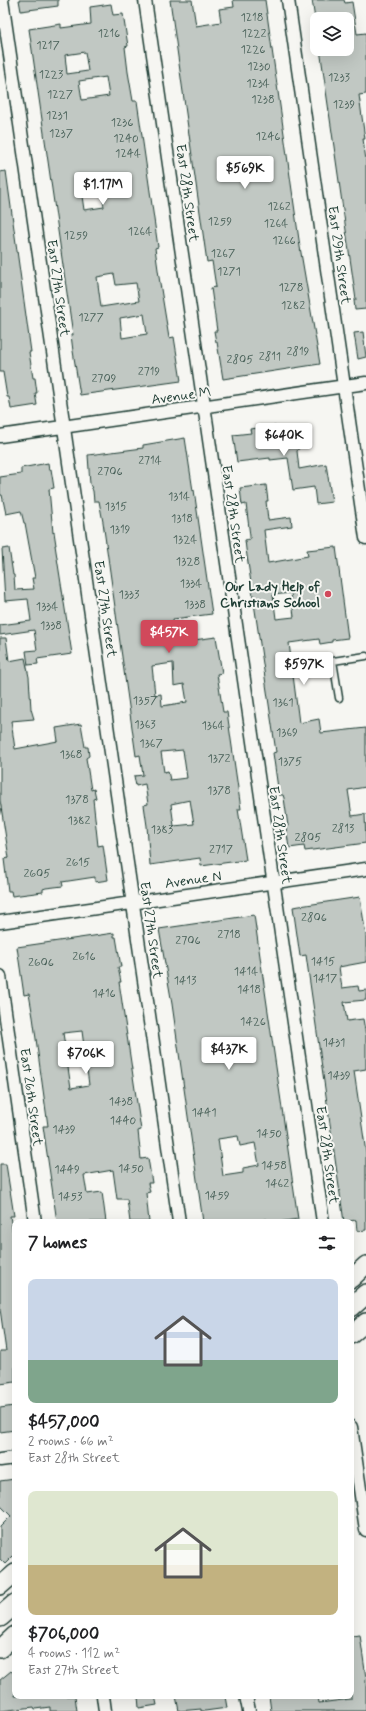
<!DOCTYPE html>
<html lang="en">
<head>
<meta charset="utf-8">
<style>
	:root { --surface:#fff; --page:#f2f2f2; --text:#202124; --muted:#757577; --accent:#d1495b }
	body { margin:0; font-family:Mynerve,sans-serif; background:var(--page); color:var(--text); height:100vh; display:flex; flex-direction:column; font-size:15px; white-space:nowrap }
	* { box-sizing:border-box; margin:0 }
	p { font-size:13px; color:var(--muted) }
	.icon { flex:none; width:22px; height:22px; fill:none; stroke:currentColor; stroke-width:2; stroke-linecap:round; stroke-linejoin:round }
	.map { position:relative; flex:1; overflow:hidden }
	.sheet { position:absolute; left:12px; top:1219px; width:342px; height:480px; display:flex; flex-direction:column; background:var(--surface); border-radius:8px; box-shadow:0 4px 16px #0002 }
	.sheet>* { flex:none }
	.fabs { position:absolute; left:310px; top:12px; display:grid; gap:8px }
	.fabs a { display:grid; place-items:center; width:44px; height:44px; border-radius:8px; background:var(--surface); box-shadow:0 4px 16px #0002; font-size:20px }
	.price { position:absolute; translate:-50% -34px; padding:0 9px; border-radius:4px; background:#fff; color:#222; font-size:13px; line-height:26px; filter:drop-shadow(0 1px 2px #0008) }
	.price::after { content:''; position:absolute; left:50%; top:24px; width:12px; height:9px; margin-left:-6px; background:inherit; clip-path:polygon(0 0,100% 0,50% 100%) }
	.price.current { background:var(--accent); color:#fff }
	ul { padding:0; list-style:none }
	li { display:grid; align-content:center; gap:8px; height:212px; padding:0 16px }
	li span { display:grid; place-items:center; height:124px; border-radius:8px; color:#555 }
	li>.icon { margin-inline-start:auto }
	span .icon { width:72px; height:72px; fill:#fffc; stroke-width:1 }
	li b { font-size:17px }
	h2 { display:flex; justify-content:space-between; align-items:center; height:48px; padding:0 16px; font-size:17px }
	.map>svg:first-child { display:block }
</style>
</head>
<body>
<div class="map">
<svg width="366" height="1711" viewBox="0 0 366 1711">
	<rect width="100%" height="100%" fill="#f6f6f2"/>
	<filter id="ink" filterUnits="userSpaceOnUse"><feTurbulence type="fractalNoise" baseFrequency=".025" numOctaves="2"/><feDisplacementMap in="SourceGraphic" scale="8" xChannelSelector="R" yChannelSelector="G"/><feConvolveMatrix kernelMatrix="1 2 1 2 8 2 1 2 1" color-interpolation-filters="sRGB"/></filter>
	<g filter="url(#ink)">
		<path fill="#c1c8c3" stroke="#1f3d34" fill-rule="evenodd" d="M19,0H58V6L21,11Z
			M170,0H192L196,26L221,22L219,9L234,7L233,0H265L300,247L320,364L223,379L217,342H216L214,331H217L211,288L216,287L212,261L207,262Z
			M312,0H344L345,3L352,2L357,34L366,33V94L359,95L365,139H363L366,160V309L355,310L354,300H356L320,49H347V19H315Z
			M111,4L113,15L123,14L128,46L125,47L128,72L133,101H137L158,247L155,248L159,277L169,338L174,337L181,381L80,395L73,351L71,335H73L29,29L61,24V28L91,24L90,7ZM85,52L88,71L67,74L65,55ZM106,77L109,96L82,100L79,81ZM100,179L104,207L84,210L80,182ZM114,274L116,285L136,283L139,301L101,307L97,277ZM144,314L147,334L122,338L120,318Z
			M6,171L31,352H29L33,378H35L37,393H35L37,405L11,409L9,397H7L3,372H0V172Z
			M363,332L366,357L358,359L354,333Z
			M275,426V429L292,427L300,435L301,445L297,451L299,469L326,464L332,502L316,504L314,487L293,490L288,458L270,460V458L237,462L233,435L251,433L250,429Z
			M185,438L193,491L194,490L212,614L173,619L175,638H179V642L216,637L222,673L217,674L223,712H227L241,809H238L246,860L201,866L200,858L150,865L147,826L144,805L148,804L145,784L136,786L134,776L143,775L140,755L136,756L103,522L99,501H94L93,491L90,484L88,455L143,448V445ZM173,663L174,686L184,684L187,702L162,706L161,694L155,695L152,666ZM183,750L187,778L170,780L168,771L164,772L161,752ZM190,800L194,824L174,826L171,804Z
			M48,463L49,470L51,469L54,488L49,489L53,533L54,532L56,545H55L72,654L37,659L38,664L28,665L26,651L37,650L34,630L0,635V625L31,621L28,599L5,601L2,549L9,548L13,575H14L15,590L34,589L32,578H35L25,523H24L21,511L6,514L2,495H0V477L21,474V468Z
			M266,485L268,501H266L268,520L291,517L292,526L264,530L268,563L308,556L307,550L336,547L348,638L332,640V642L320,644L319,639L289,643L299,723L319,719L321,733L366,728V787L348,790L352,816L365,814L366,843L305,851L304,846L289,848L286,827L288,826L284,798L283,795H279L273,753L276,752L246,549L245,540L250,539V536L246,504L242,505L240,488ZM291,593L294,617L276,619L273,595Z
			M0,638H6L9,661L25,658L29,677L31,709L34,719L11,721L15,749L58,741L56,728L81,724L85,747H88L89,756L86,758L91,790L94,789L96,798L93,799L98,846L103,845L108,880L95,882V877L62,882L63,886L46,888L43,889V892L12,896L11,891H8L4,859L9,858L0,800Z
			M360,897L366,936V962L339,967L342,988L358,986L359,991L366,990V1000L344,1002L347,1021L363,1019L366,1036V1069L354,1071L366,1153V1230L357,1231L356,1220L344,1222L306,955L300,956L293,907Z
			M254,915L298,1219L278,1222H267V1219L247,1222H203L172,1004L159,929ZM238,1136L240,1146L255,1143L259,1165L243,1168V1173L223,1176L218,1139Z
			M114,933V937H116L121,967H118L121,982H119L141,1130L138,1131L141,1159L148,1158L152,1183H148L150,1192L146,1193L149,1222H130L127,1199H117L113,1170L84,1175L87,1194L102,1192L106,1222H57L43,1126H48L33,1017L29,994L24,995L17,947ZM82,1031L89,1085L71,1088L63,1033Z
			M0,1164H6L14,1216H10L15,1247V1382L0,1384V1351H6L0,1309Z
			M14,1406L15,1430L0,1432V1408Z
			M15,1479V1554L5,1564L0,1559V1527L11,1516L0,1505V1481Z
			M360,1635L366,1678V1711H271L269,1696H318L319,1703L351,1699V1636Z
			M11,1671L15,1675V1696H75L77,1711H50V1707L35,1709L34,1707L0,1711V1680Z
			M138,1696H155L157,1705L139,1708Z
			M176,1696H225L227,1708L205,1711H201V1709L179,1711Z"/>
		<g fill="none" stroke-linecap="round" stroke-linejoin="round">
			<defs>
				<path id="lane" d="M339,698L333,661L366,656"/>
				<path id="street" d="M2,0L179,1222
					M145,0L323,1222
					M288,0L366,538
					M0,436L366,383
					M0,922L366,869
					M0,976L35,1222
					M351,1427L366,1530
					M0,1460L15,1458
					M103,1696L105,1711
					M246,1696L249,1711"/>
				<path id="secondary" d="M351,1279L366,1265
					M351,1335L366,1322
					M0,1586L15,1573
					M0,1649L15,1635"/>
				<path id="primary" d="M351,1307L366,1294
					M0,1617L15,1604"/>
			</defs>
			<use href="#lane" stroke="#1f3d34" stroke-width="9"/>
			<use href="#street" stroke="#1f3d34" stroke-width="15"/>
			<use href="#secondary" stroke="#1f3d34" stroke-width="20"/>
			<use href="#primary" stroke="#1f3d34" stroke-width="22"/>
			<use href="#lane" stroke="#f6f6f2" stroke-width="6"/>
			<use href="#street" stroke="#f6f6f2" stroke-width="12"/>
			<use href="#secondary" stroke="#f6f6f2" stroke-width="17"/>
			<use href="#primary" stroke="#f6f6f2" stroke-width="19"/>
		</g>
	</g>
	<circle fill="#d1495b" stroke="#f6f6f2" stroke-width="1.5" cx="328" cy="594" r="4"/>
	<g text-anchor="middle" stroke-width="4" stroke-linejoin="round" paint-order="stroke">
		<g font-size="12" fill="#486058">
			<text x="252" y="21">1218</text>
			<text x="109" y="37">1216</text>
			<text x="254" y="37">1222</text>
			<text x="48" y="49">1217</text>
			<text x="253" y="53">1226</text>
			<text x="259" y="70">1230</text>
			<text x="51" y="78">1223</text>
			<text x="339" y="81">1233</text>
			<text x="258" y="87">1234</text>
			<text x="60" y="98">1227</text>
			<text x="263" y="103">1238</text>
			<text x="344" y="108">1239</text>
			<text x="57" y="119">1231</text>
			<text x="122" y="126">1236</text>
			<text x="61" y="137">1237</text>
			<text x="268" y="140">1246</text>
			<text x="126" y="142">1240</text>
			<text x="128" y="157">1244</text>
			<text x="279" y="210">1262</text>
			<text x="220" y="225">1259</text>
			<text x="276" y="227">1264</text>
			<text x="140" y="235">1264</text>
			<text x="76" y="239">1259</text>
			<text x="284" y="244">1266</text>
			<text x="223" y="257">1267</text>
			<text x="229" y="275">1271</text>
			<text x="291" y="291">1278</text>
			<text x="293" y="309">1282</text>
			<text x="91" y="321">1277</text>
			<text x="298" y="355">2819</text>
			<text x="270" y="360">2811</text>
			<text x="240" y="363">2805</text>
			<text x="149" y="375">2719</text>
			<text x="104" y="382">2709</text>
			<text x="150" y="464">2714</text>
			<text x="110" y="475">2706</text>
			<text x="179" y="500">1314</text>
			<text x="116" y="510">1315</text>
			<text x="182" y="522">1318</text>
			<text x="120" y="533">1319</text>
			<text x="185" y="543">1324</text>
			<text x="188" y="565">1328</text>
			<text x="191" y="587">1334</text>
			<text x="129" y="598">1333</text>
			<text x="195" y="608">1338</text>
			<text x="47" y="610">1334</text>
			<text x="51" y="629">1338</text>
			<text x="145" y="704">1357</text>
			<text x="283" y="706">1361</text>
			<text x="145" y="728">1363</text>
			<text x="213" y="729">1364</text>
			<text x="287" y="736">1369</text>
			<text x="151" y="747">1367</text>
			<text x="71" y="758">1368</text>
			<text x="219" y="762">1372</text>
			<text x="290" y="765">1375</text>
			<text x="219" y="794">1378</text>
			<text x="77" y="803">1378</text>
			<text x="79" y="824">1382</text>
			<text x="343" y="832">2813</text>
			<text x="162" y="833">1383</text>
			<text x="308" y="841">2805</text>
			<text x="221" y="853">2717</text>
			<text x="78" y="866">2615</text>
			<text x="37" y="877">2605</text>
			<text x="314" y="921">2806</text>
			<text x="229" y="938">2718</text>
			<text x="188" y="944">2706</text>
			<text x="84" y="960">2616</text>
			<text x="323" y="965">1415</text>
			<text x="41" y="966">2606</text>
			<text x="246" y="975">1414</text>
			<text x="325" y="982">1417</text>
			<text x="185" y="984">1413</text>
			<text x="249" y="993">1418</text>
			<text x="104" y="997">1416</text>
			<text x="253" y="1025">1426</text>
			<text x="334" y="1046">1431</text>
			<text x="339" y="1079">1439</text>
			<text x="121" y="1105">1438</text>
			<text x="204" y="1116">1441</text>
			<text x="123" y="1124">1440</text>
			<text x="64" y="1133">1439</text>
			<text x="269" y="1137">1450</text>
			<text x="274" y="1169">1458</text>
			<text x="131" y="1172">1450</text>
			<text x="67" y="1173">1449</text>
			<text x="277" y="1187">1462</text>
			<text x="217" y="1199">1459</text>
			<text x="70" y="1200">1453</text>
		</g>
		<g font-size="14" fill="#1f3d34" stroke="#f6f6f2">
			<text transform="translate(188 193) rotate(82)" y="5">East 28th Street</text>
			<text transform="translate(340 255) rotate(82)" y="5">East 29th Street</text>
			<text transform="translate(59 288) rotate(82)" y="5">East 27th Street</text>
			<text transform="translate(181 395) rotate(-8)" y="5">Avenue M</text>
			<text transform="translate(234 514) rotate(82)" y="5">East 28th Street</text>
			<text transform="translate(106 609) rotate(82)" y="5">East 27th Street</text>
			<text transform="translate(281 835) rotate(82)" y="5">East 28th Street</text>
			<text transform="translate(193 879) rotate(-8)" y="5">Avenue N</text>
			<text transform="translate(152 930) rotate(82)" y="5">East 27th Street</text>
			<text transform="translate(32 1097) rotate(82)" y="5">East 26th Street</text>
			<text transform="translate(328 1155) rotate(82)" y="5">East 28th Street</text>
		</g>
		<g font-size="14" font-weight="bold" fill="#1f3d34" stroke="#f6f6f2" text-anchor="end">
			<text x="320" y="591">Our Lady Help of<tspan x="320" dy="16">Christians School</tspan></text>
		</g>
	</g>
</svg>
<div class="fabs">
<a><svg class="icon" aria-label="layers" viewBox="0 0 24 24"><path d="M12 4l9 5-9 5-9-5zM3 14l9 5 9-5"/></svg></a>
</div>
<b class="price" style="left:245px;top:190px">$569K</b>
<b class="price" style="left:103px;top:206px">$1.17M</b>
<b class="price" style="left:284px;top:457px">$640K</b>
<b class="price current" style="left:169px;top:654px">$457K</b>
<b class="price" style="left:304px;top:686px">$597K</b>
<b class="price" style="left:229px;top:1071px">$437K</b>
<b class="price" style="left:86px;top:1075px">$706K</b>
<section class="sheet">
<h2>7 homes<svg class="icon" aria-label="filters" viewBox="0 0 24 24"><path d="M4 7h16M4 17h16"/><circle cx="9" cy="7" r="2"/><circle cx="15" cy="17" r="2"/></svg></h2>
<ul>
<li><span style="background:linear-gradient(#c9d6e8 65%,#7fa58c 0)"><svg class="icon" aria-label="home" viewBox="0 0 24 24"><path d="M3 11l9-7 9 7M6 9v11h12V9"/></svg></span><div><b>$457,000</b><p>2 rooms · 66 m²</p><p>East 28th Street</p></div></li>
<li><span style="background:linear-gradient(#dfe7d0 60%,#c2b280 0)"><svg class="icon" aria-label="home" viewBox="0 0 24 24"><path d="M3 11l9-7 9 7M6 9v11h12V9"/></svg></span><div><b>$706,000</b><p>4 rooms · 112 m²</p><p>East 27th Street</p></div></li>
</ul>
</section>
</div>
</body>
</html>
